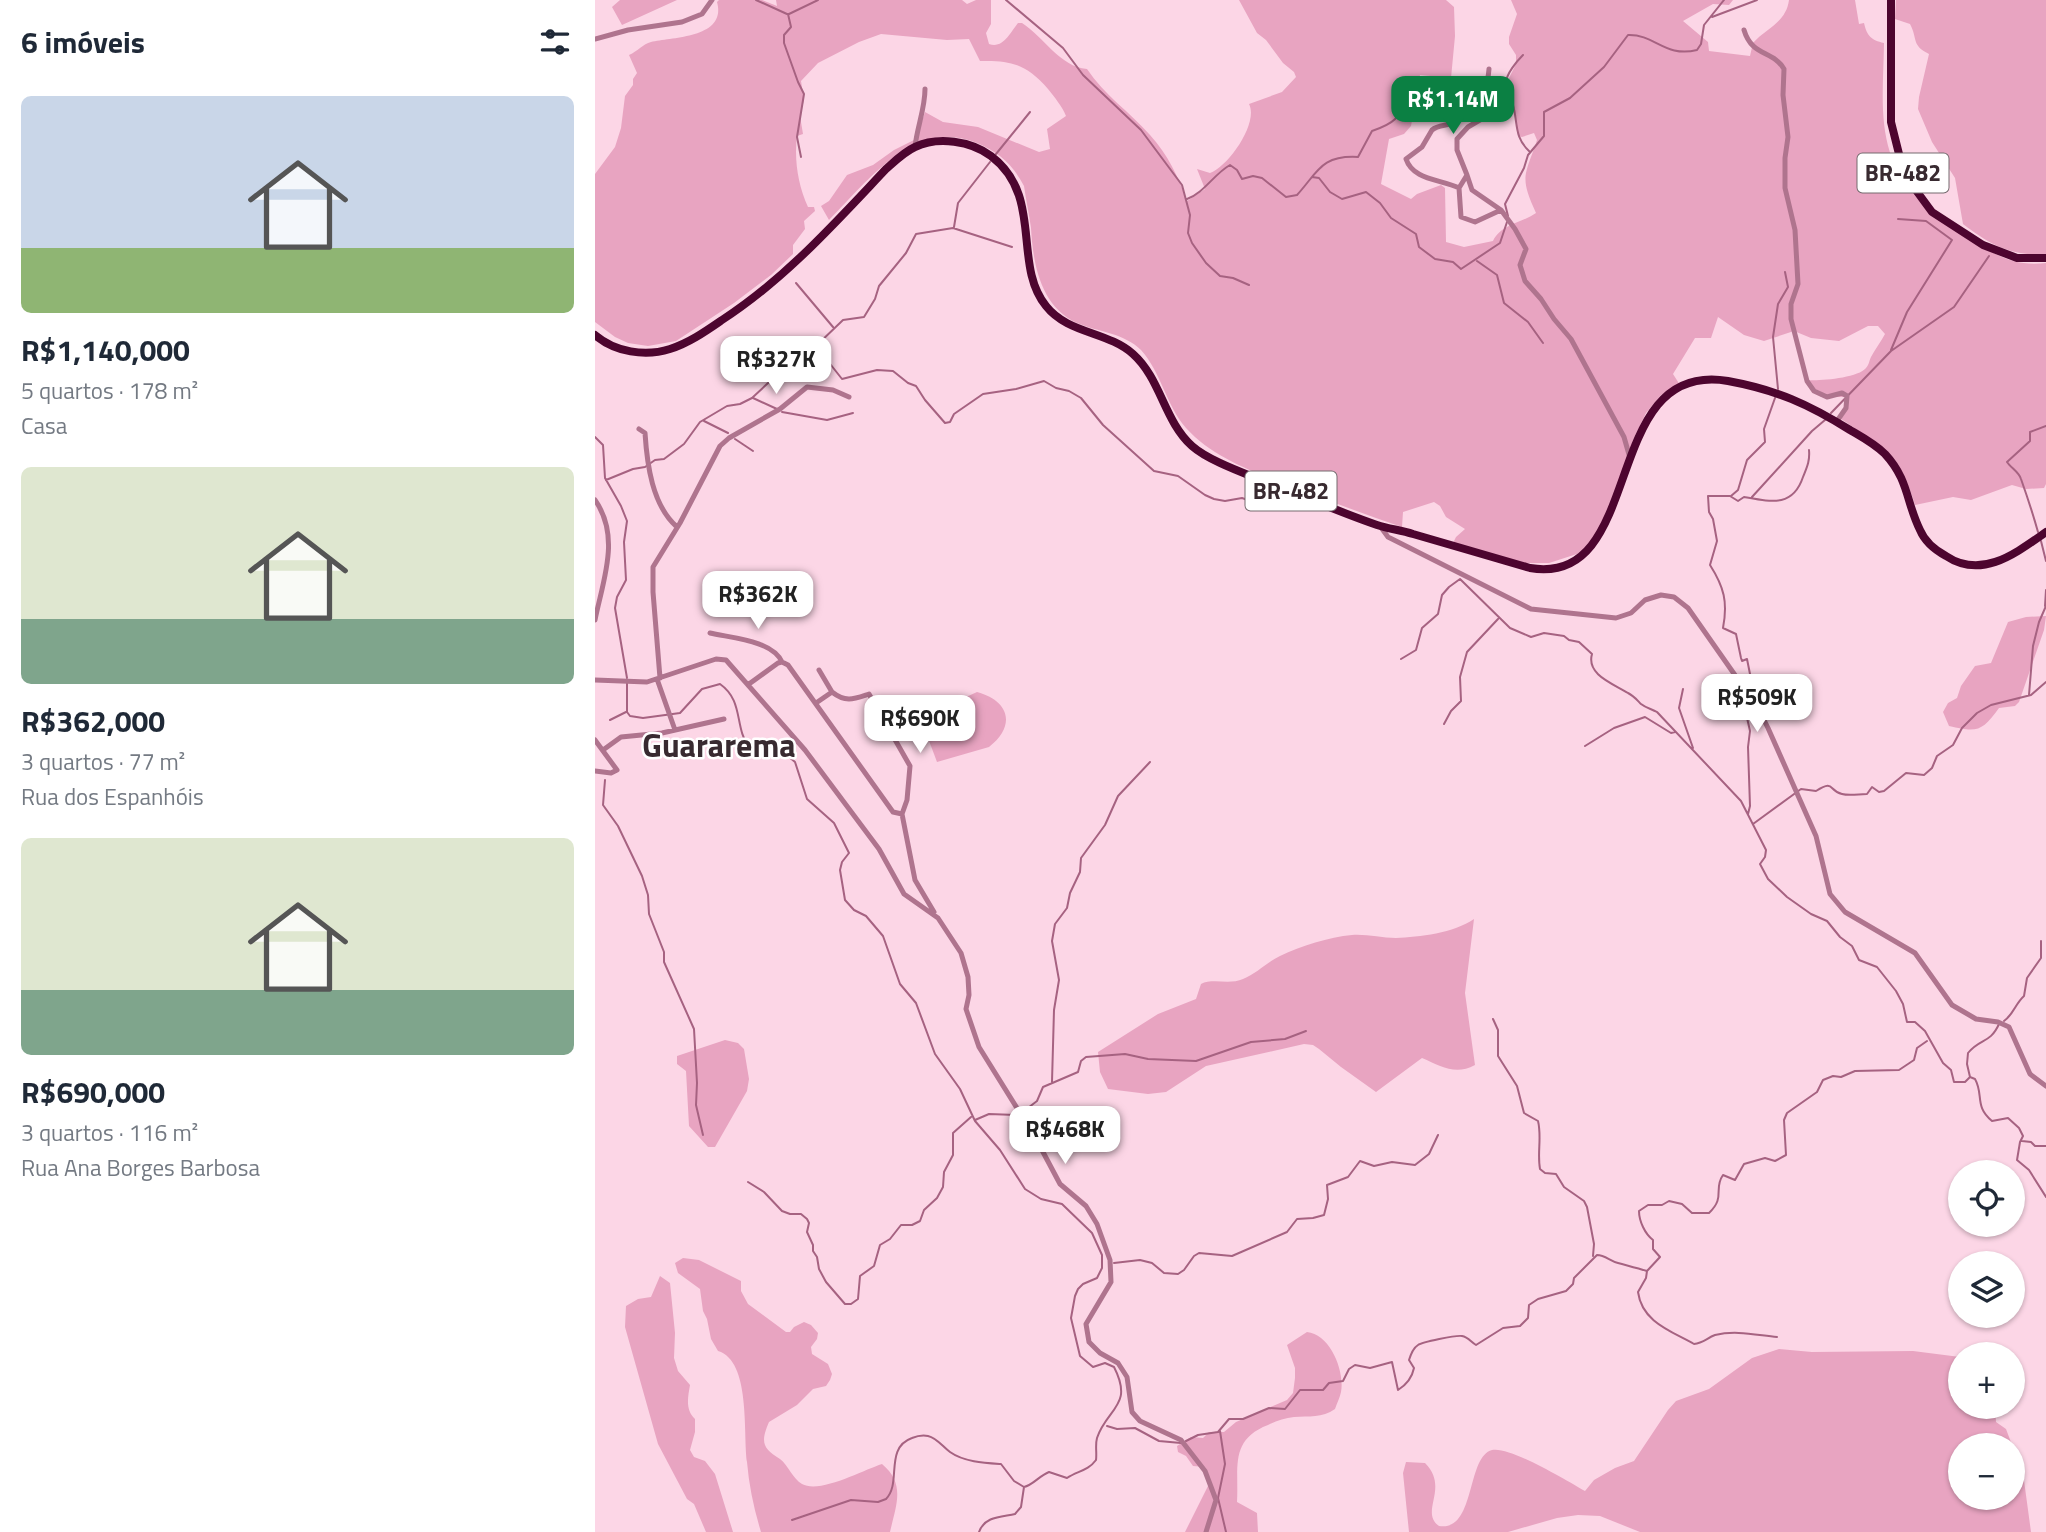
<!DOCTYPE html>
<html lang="pt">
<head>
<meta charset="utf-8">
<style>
	:root { --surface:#fff; --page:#f6f6f7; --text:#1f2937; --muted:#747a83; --accent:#0b8043 }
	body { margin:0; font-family:"Titillium Web",sans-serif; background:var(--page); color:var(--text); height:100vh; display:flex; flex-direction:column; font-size:26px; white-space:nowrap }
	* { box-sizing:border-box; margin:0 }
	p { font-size:23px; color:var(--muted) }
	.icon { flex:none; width:38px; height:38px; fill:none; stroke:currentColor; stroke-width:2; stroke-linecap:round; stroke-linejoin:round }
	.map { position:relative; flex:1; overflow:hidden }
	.side { display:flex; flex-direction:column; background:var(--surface); width:595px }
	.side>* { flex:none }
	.controls { position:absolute; left:1353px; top:1160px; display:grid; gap:14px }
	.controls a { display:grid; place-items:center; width:77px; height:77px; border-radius:50%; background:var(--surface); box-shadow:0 2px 5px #0004; font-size:35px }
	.price { position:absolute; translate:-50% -60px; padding:0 16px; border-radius:14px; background:#fff; color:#222; font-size:23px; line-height:46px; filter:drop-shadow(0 2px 4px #0008) }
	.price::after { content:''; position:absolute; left:50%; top:42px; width:21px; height:16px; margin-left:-10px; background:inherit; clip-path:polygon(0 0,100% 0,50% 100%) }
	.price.on { background:var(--accent); color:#fff }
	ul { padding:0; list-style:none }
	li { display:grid; align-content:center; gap:14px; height:371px; padding:0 21px }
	li span { display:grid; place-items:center; height:217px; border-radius:10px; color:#555 }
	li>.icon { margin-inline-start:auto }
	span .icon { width:126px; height:126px; fill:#fffc; stroke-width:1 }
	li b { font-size:30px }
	h2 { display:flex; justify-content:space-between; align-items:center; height:84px; padding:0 21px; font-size:30px }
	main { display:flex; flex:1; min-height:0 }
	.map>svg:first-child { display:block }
</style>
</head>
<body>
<main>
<section class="side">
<h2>6 imóveis<svg class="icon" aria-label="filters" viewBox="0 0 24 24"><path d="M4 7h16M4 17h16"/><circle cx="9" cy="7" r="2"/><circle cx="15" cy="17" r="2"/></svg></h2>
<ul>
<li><span style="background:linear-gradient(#c9d6e8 70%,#8fb573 0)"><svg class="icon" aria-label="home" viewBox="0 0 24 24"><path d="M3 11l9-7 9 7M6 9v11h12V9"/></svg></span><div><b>R$1,140,000</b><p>5 quartos · 178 m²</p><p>Casa</p></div></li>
<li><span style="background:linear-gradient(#dfe7d0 70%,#7fa58c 0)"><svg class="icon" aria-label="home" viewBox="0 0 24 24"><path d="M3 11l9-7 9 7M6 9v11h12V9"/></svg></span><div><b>R$362,000</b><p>3 quartos · 77 m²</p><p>Rua dos Espanhóis</p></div></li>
<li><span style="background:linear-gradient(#dfe7d0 70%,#7fa58c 0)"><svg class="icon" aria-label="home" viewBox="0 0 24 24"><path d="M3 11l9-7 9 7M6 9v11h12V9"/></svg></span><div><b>R$690,000</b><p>3 quartos · 116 m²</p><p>Rua Ana Borges Barbosa</p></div></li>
</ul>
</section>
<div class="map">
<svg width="1451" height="1532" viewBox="0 0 1451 1532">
	<rect width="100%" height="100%" fill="#fcd6e6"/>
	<path fill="#e8a4c1" d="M25,0H82L27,25L17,7Z
		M124,0H167L182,6L181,0H367L372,4L381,0H396V24L391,33L394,44C408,49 415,33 423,23H427C448,36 465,67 492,69C509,95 535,112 555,135C573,155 583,176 592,201L610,189L602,169L615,173C633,167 664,123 654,104L687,92L701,77L699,72L688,63L671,40L662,33L644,0H851L859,7L860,36L856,78L825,75L816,126L809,134L794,139L786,184L816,199L822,194L846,185L850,188L851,242L869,247L898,241C906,224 927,223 941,213C924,176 930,176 942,140L939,133L927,137L923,136L917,100L910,86L921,64V55L914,44V37L922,14L916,0H1138L1134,5L1118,4L1088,21L1113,42L1114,51L1155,56L1158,43C1171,28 1191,23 1194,0H1260L1264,24L1269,23C1272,36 1276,40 1289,43C1288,106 1279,156 1328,204C1340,217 1357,226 1372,236C1397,254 1419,267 1451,263V484L1449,488L1431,489L1417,485L1376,500L1358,497L1320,505C1307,459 1283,444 1246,419L1253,408L1251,397H1226L1213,380C1225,381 1263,378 1271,368C1274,365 1274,361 1276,357C1280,349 1286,342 1290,334L1283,326H1273L1244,341L1216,338L1199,331L1169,341L1149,335L1123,317L1116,338H1100L1078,374L1085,385L1066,395L1051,413L1038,440L1023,492L1010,527L985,553L954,563H929L857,545L861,537L870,529L851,517L845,506L839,502L808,512L807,527C772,515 737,502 702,489C663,473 620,460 591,428C571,405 566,372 546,350C529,333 503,332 482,323C445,306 438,263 436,228C434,214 431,200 429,186C418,165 404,152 382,143C319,117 273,181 234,220L226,206L234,201L252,175L278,165L299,150L321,139L330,112L348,122L383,127L444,152L455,149L452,129L471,116C467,106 460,98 453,89C432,65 417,60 385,61L374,39L352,40L286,34L264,42L223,63L206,81L209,100L205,116L208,134L202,136C199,160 203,185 213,207H219L220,211L209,221L210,229L198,245V254L176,275L139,303L81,341L53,346L33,343L20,337L0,322V174L20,147L26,128L30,96L38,85V79L42,73L34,55C43,51 48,44 56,42C78,37 132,38 122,2Z
		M1301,0H1451V254C1417,257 1394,244 1368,224L1360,178L1337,142L1323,109L1324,97L1334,54C1316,45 1323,39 1315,24L1300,19Z
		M1451,616L1449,630L1424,702L1420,706L1404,708C1387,731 1383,733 1354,726L1348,712L1353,703L1362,698L1366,686L1380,666L1396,663L1413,622L1431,617Z
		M382,692C415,701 421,726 394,747L342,762L330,730L358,703Z
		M879,919L870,993L880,1065C860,1076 846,1066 827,1058L781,1092L746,1067L724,1049L718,1045L709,1044L611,1066L571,1092L553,1094L513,1089L505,1072L503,1052L563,1014L601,999L606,984C617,978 635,985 648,979C661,974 672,962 685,956C706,946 734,937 757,935C772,934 786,938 801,938C824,937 859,933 879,919Z
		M130,1040L143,1043L149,1049L154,1079L152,1091L120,1147H113L94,1126L91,1071L82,1064V1056Z
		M88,1258L104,1260L146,1281V1291L153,1304L191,1332H195L199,1327L209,1322L216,1325L223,1333L222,1339L216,1347L217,1354L233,1364L237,1374L235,1380L231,1386L218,1389L202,1405L174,1422C165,1443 168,1448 185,1459C193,1465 198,1479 207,1484C225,1494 268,1470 287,1464C311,1484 301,1505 295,1532H166C159,1509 154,1486 152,1462C148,1433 156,1361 123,1351L116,1339L112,1319L108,1311L105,1289L83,1273L80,1263Z
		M65,1276L75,1283L80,1333L79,1358L83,1371L95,1385C93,1397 90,1410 100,1419V1432L95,1450L99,1457L110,1461L120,1474L138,1532H111L99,1504L92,1499L63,1444L30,1327L31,1306L43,1299L56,1297Z
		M712,1332C735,1334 750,1371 746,1392C745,1397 742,1403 740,1409C727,1418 714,1416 699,1417C690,1418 681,1421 673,1425C634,1440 644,1468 642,1502L662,1513L663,1532H590L614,1484L610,1467L598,1466L591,1456L583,1452L582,1446L596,1437L608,1438L614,1432H629L641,1422L692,1400L698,1393L700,1378V1368L692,1345Z
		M1184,1349L1217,1352L1318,1351L1365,1357V1407H1400L1401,1422L1411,1429L1417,1445L1365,1446V1498H1418V1446L1428,1473L1436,1532H1045L1005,1516L983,1515L962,1518L913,1532H814L808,1473L811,1462L830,1463C855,1488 824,1512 844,1526C881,1532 871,1457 897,1450C915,1446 972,1481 990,1491L999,1480L1020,1468L1039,1461L1073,1410L1081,1401L1114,1389L1157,1358Z"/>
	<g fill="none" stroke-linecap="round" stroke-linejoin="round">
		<path stroke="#a66281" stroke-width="2" d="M161,0L192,14
			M411,0L468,48L488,75L546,130L587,185L595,215L593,233L597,243L611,263L625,276L638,278L654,285
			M193,14L196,27L189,35V43L203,82L209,94L202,137L206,157
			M194,14L223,0
			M1117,17L1162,0
			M928,55C922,61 911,74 911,83C911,91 916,98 918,105C923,123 919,137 934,151
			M401,154L435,112
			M717,177L724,178L735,192L747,199L771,192L785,203L796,218L821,234L824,247L840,259L858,262L866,269L905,243L912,222
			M592,199C609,193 619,174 635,165L642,170L647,179L658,176L667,178L691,197L702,195C723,172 726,155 763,157L777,131C818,117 796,108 816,91
			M913,216L910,204L929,168L933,155L949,136V112L975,98L1009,67L1033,35C1060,34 1070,58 1102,50L1106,44L1109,25L1129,0
			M359,227L363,203L395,162
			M882,261L902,275L909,303L933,322L948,343
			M201,283L238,327
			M221,346L247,379L282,370L298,371L313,383L321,386L330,400L350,423L355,422L359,414L388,394L421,389L449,381L461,388L474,391L486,398L508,425L559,471L583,476L610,495L619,499L630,501L647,498L672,507
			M1296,350L1312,312L1357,240L1331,221L1303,219
			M1183,389L1178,337L1183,304L1193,287L1190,272
			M158,398L182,409
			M187,412L232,420L258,413
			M1236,413L1296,351L1359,307L1394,256
			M109,421L133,433
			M0,437L8,445L10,478L26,506L32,521L29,542L31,580L22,597L20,608L32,678
			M140,439L158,451
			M11,480L38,469L50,467L60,460L69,459L89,444L105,422L132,406L145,404L157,398L202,356L221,346L248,320L269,317L280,299L284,286L311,253L321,234L358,228L417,247
			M1136,496L1143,490L1152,460L1170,442L1169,429L1180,398
			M1157,497L1217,431L1230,420
			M1443,532C1438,514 1432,496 1426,479C1424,472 1416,468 1412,462L1435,441V432L1451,426
			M1446,541L1451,561
			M1450,606L1451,590
			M806,659L821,650L827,628L843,614L847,595L854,587L865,579L915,628L936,637L949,633L969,636L974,640L984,642L997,654C991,675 1019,684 1033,693C1039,696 1042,700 1046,704C1051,708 1057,709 1062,712L1146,801L1171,850L1170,857L1165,864L1173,879L1192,897L1216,914L1232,921L1245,937L1257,946L1264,960L1282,967L1301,991L1308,1004L1312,1022H1320L1330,1031L1348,1063L1356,1070L1359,1082H1370L1375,1077
			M32,683V712
			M1088,689L1084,708L1098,748
			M1155,694L1157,684L1152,659L1147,661L1146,658L1141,634L1128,628C1133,602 1129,587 1115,565L1122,541L1118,519L1114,512L1113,496H1135L1143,501L1149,497C1177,502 1198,507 1208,477C1212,467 1215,461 1214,450
			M1434,695L1438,646L1444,622L1451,606
			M32,712L35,716L48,718L85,713L107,689L125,684C149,701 139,726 154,748L174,746L187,751L200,762L212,799L239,823L254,853L247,862L245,870L250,900L259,910L271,916L288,936L305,984L321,1003L340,1054L365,1089L380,1121L405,1150L430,1189L446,1199L467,1204L497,1233L507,1255V1268L502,1278L488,1284L483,1289L480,1296L476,1318L485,1356L498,1367L510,1363L519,1367C539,1406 512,1408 502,1438C500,1445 502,1453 501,1460C493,1471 482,1471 472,1478L454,1472C444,1476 438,1485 429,1487L426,1507L420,1514C406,1517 390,1516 384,1532
			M15,720L31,712
			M849,724L856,711L866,701L865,677L872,652L903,619
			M990,746L1019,728L1050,717L1076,733L1080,732
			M10,780L8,805L23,826L47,876L53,895L54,914L69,952V962L99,1029L102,1083L101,1105L108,1135
			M1153,814L1155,806L1153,747L1155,731L1150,709L1154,699
			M1158,824L1206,789L1221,791C1240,779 1233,791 1247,794C1254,796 1264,794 1272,794L1277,787L1284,792L1289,791L1311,773L1329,775L1337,768L1342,756L1358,745L1367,728L1382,713L1396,705L1436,695L1451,682
			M898,1019L903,1030V1056L922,1086L929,1113L943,1121C947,1137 942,1153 945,1169L950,1173L961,1174L969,1187L989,1201L992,1207L999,1244L998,1256
			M1409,1021C1419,1014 1420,1004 1429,996L1432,978L1446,958V941
			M1404,1024C1395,1044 1385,1038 1373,1053L1372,1064L1375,1077L1380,1079C1389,1095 1379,1106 1397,1121L1413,1118L1424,1128L1428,1136L1425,1142L1422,1160L1434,1170L1451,1197
			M457,1082L459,1010L464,980L457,941L460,924L472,908L475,893L485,872L486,858L510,825L523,796L555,762
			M429,1111L442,1101L448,1087L483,1072L486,1061L491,1057L530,1054L553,1059L601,1061L656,1042L690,1039L711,1031
			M380,1120L394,1114L421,1115
			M1427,1141L1436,1142L1440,1146H1451
			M153,1182L169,1192L187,1211L195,1214H206L212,1219L214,1223L212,1232L218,1245V1251L222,1257L224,1269L231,1282L250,1304H256L263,1299L265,1276L279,1266L285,1245L295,1239L306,1225H317L325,1221L329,1210L342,1198L348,1187L349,1172L358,1155V1133L376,1117
			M519,1263L545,1260L557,1263L569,1273L583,1274L589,1270L599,1256L604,1253L637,1256L692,1232L702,1219L718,1218L729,1215L733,1199L732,1185L753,1177L765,1161L779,1166L797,1162L820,1165L834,1154L843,1135
			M1182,1337C1161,1335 1141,1330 1120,1335C1112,1338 1108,1343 1099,1344C1076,1331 1047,1322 1043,1292L1051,1278L1052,1271L1065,1257L1058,1249V1240C1050,1234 1044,1221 1044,1211L1053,1205H1067L1074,1201L1087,1204L1097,1213H1114C1131,1197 1118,1189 1128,1175L1140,1180L1149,1164L1170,1158L1180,1161L1191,1155L1189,1120L1192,1113L1222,1092L1228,1080L1238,1076L1246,1077L1260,1071L1304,1070L1319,1060L1322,1048L1332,1041
			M512,1426L522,1429L540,1428L564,1441L586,1443
			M625,1431L630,1464L623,1498L631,1532
			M591,1441L603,1435L623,1432L634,1419H648L674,1408L690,1409L705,1390H728L734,1383L748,1381L754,1369L760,1365L775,1368L797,1362L803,1390C811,1385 817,1378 819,1368L814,1360C816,1354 818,1348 823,1345C827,1342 861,1335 867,1336C873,1337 876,1342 881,1345L908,1328L925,1326L933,1318L934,1305L943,1299L971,1291L978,1284L979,1278L1002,1255C1010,1255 1015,1261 1023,1263C1034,1266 1042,1268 1052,1271
			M197,1520L256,1500L283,1502L291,1499C307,1483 289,1448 317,1438C322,1436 328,1435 333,1436C342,1438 348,1447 355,1452C369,1462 390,1463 406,1464L419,1481L429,1487"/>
		<path stroke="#af748e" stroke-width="5" d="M1149,30C1157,57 1178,50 1189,69L1188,95L1193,137L1190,158V188L1200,230L1203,284L1196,304V319L1212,381L1219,391L1232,397L1247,393L1252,396L1251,408L1242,421
			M0,39L33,30L87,22L107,14L117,0
			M890,117L873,127L862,139V150L872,175L864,188L866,217L880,222L906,210L920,229L931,249L925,265L930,281L946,299L959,319L976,339L1029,437L1035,458
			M320,147C322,127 330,109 330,89
			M872,175L877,190L906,210
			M864,188C845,179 818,180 811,159L827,147L837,130C843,125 851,126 858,123C875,115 894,86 894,69
			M44,429L50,433C52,464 57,505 82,527
			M0,500C26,537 8,580 0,620
			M785,526L793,537L936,609L1021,618L1036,613L1050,600L1066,595L1079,597L1093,608L1163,708L1173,728L1221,836L1235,894L1250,912L1320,953L1357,1005L1381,1019L1403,1022L1414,1027L1435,1074L1451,1086
			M115,633C136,638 177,640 187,662
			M224,670L237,692
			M65,678L58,592V567L85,523L125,446L134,438L185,409L212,387L238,390L254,397
			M62,679L80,730
			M0,680L52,682L121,659L131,660L210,750L284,849L309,894L343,918L366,953L373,977L374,995L371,1009L384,1047L440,1137L465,1184L491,1206L502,1224L515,1260L516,1282L491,1324L494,1342L505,1353L523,1363L532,1377L537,1412L545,1421L586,1440L610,1471L621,1500L611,1532
			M154,684L183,663L187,662L193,665L298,812L307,814
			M221,703L237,692C251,703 259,699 274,694L315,766L312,800L307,814L320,880L339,912
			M297,733L344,704
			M0,740L22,770L16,773L0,771
			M8,750L26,737L67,733L129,719"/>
		<path stroke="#4d052f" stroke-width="8" d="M1296,0V122L1309,174L1337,212L1388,245L1422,258H1451
			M0,335C20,352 50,357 75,349C94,343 111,331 127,320C190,279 239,224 291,169C300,161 309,152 320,147C343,136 376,141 396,156C449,196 417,264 451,306C473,334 512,331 538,354C566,379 569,421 597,446C615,462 655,475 678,485C713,498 747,513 782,525C794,529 806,530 818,534C857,545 896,557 935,568C1053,588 1003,359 1133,381C1182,390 1213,404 1255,430C1267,437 1280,444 1290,454C1314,480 1311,502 1325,530C1330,542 1340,550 1351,556C1387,580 1421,553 1451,532"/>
	</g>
	<g text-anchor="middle" stroke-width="5" stroke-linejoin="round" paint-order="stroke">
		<g fill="#fff" stroke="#746a6e" stroke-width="2">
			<rect x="1262.5" y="153.5" width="91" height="39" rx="5"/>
			<rect x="650.5" y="471.5" width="91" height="39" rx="5"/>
		</g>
		<g font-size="23" font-weight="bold" fill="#382a30">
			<text x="1308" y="181">BR-482</text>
			<text x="696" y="499">BR-482</text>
		</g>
		<g font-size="32" font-weight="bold" fill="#382a30" stroke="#fff">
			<text x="124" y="757">Guararema</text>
		</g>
	</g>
</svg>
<div class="controls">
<a><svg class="icon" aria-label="locate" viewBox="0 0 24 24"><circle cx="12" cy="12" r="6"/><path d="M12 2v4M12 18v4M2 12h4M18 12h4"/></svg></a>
<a><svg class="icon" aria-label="layers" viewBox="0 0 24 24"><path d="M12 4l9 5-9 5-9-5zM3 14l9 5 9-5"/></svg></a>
<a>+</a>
<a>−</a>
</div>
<b class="price on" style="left:858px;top:136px">R$1.14M</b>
<b class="price" style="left:181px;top:396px">R$327K</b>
<b class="price" style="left:163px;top:631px">R$362K</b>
<b class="price" style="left:1162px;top:734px">R$509K</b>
<b class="price" style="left:325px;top:755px">R$690K</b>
<b class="price" style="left:470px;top:1166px">R$468K</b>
</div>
</main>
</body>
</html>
